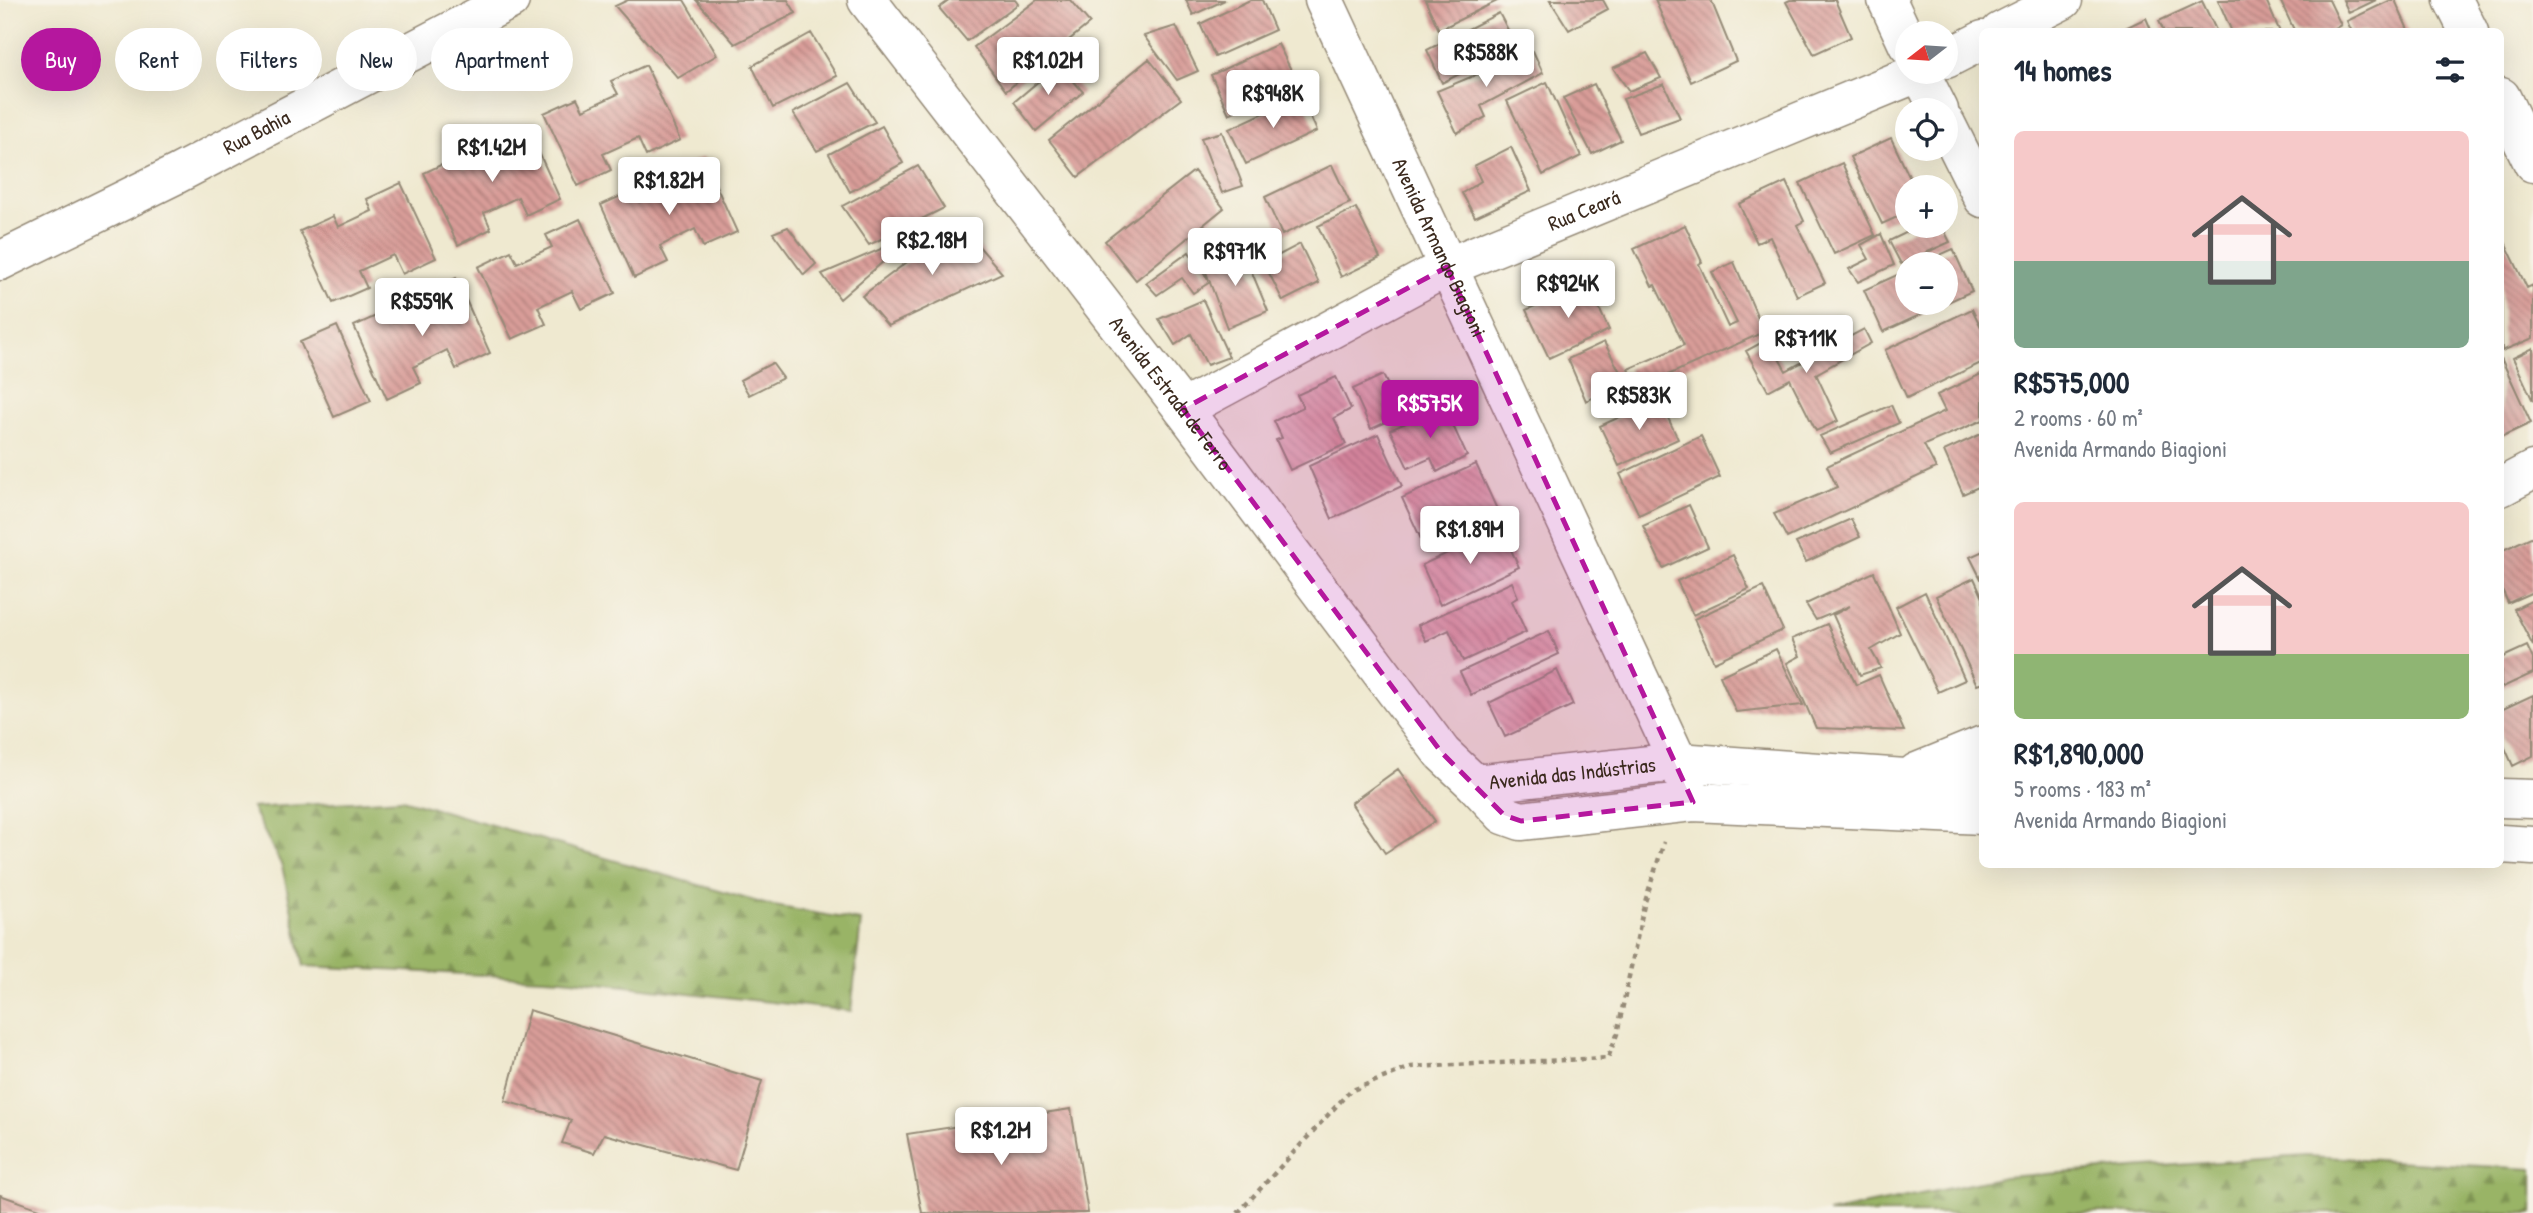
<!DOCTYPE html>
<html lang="en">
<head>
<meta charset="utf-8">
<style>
	:root { --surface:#fff; --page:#f6f6f7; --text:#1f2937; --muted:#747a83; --accent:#b5179e }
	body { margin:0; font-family:"Patrick Hand",sans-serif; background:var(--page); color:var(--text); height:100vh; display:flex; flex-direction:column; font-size:26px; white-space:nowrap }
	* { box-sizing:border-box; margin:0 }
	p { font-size:23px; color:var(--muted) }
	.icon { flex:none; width:38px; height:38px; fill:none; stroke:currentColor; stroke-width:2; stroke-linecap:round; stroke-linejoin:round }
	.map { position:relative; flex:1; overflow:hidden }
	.details { position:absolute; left:1979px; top:28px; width:525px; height:840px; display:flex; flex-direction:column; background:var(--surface); border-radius:10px; box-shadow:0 7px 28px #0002 }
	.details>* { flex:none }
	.guide { position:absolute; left:21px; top:28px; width:665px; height:63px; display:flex; gap:14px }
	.needle { width:46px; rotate:253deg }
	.controls { position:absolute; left:1895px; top:21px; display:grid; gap:14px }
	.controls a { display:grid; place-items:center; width:63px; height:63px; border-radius:50%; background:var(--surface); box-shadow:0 7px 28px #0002; font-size:35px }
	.price { position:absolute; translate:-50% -60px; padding:0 16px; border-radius:7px; background:#fff; color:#222; font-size:23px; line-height:46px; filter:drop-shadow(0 2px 4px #0008) }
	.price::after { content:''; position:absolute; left:50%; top:42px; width:21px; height:16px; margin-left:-10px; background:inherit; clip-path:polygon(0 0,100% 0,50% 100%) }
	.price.selected { background:var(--accent); color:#fff }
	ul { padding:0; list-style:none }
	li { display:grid; align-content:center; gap:14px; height:371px; padding:0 35px }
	li span { display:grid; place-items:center; height:217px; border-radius:10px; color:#555 }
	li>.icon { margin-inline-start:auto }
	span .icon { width:126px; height:126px; fill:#fffc; stroke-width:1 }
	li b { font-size:30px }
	h2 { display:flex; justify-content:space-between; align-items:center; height:84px; padding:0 35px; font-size:30px }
	.pill { padding:0 24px; border-radius:32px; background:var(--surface); box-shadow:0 7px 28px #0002; font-size:24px; line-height:63px }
	.pill.selected { background:var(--accent); color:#fff }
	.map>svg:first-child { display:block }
</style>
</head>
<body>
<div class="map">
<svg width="2533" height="1213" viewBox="0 0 2533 1213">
	<defs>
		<pattern id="forest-firs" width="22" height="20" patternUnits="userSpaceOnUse" patternTransform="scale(1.75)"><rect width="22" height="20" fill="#99b466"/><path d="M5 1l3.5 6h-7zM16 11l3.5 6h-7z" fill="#7e9353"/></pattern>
		<pattern id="building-back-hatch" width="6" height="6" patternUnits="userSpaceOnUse" patternTransform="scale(1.75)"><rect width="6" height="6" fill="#d99d99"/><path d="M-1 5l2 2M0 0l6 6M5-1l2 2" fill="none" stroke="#b1807c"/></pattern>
	</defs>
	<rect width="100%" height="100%" fill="#f7f3e8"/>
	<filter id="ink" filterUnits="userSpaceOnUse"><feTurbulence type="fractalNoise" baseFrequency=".0143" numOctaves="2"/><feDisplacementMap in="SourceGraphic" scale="14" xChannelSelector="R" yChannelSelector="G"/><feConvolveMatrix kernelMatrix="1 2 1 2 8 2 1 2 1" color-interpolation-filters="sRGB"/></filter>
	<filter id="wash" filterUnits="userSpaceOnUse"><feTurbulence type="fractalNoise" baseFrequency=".00686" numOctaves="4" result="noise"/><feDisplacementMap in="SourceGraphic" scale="28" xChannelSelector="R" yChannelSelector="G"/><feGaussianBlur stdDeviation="1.57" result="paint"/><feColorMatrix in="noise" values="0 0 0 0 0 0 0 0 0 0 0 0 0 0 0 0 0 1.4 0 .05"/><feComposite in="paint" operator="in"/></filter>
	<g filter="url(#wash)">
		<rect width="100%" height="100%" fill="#efe9d0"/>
		<path fill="url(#forest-firs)" stroke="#6a6f42" stroke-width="2" d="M402,799L768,905L861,921L851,1011L563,979L304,966L282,866L252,808Z
			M2306,1156L2533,1169V1213H1828L2004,1177Z"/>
		<g id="blocks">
			<path fill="url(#building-back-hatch)" d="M628,0H684L717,55L678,78L615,6Z
				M696,0H788L796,13L735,44Z
				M950,0H1015L1018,4L967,41L939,8Z
				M1037,0H1070L1090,23L1006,91L974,47Z
				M1186,0H1225L1193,15Z
				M1250,0H1262L1275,30L1215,57L1200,24Z
				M1425,0H1499L1439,30Z
				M1550,0H1603L1608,9L1569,30Z
				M1655,0H1711L1736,61L1691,82Z
				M1790,0H1835L1851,37L1814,54L1786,2Z
				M2218,0H2266L2280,32H2232Z
				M2280,0H2329L2341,25L2328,32H2295Z
				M2343,0H2376L2349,13Z
				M2391,0H2395L2409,32H2352L2347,21Z
				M2202,1L2217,32H2164L2159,21Z
				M1499,13L1516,45L1442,83L1427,50Z
				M2146,18L2152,32H2117Z
				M1176,26L1198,71L1177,80L1144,36Z
				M811,33L837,76L773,108L752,66Z
				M1278,44L1297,82L1229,114L1211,75Z
				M1533,51L1543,73L1481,106L1486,117L1457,133L1437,91Z
				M1647,53L1661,78L1629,91L1613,68Z
				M1149,59L1181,99L1078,177L1049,140Z
				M1059,64L1083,92L1036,131L1014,102Z
				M646,65L680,140L646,156L638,138L603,154L611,170L578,186L544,113L577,98L583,110L618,94L611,81Z
				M1547,82L1581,156L1543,175L1507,101Z
				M850,83L875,122L817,151L793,113Z
				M1594,84L1621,140L1592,154L1563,98Z
				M1664,84L1680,118L1638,133L1623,99Z
				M1301,96L1317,131L1246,164L1229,129Z
				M526,124L560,199L526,215L518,197L484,213L491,229L458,245L424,173L457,157L463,169L498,153L491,140Z
				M882,126L903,163L850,192L829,154Z
				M1222,132L1243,186L1222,193L1201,138Z
				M1891,138L1914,187H1908V212L1882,224L1850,157Z
				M1511,147L1531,191L1475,217L1462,193L1481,181L1474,166Z
				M703,157L737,232L703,247L695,229L660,246L668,262L634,278L601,205L634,190L640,202L674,185L669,173Z
				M1842,163L1875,235L1834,254L1800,183Z
				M1332,165L1350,203L1282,235L1265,197Z
				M918,166L944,208L869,245L842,206Z
				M1194,171L1224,208L1136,280L1105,241Z
				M1786,182L1804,221L1797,225L1825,283L1797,296L1770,237L1757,243L1739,204Z
				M401,183L436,258L402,274L393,255L359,271L367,288L333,303L300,231L333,216L338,227L372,211L367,199Z
				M1356,208L1380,258L1341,277L1318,226Z
				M580,219L615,293L581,309L572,291L538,307L546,324L512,339L478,267L511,251L517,263L552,247L546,235Z
				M959,223L1002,273L888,326L862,296Z
				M1685,225L1702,262L1699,264L1728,327L1737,323L1712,272L1734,262L1764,332L1637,389L1628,369L1684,345L1655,285L1652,286L1634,249Z
				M1920,226H1942L1950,242L1901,264L1889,241Z
				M788,227L816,264L804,275L773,233Z
				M1881,234L1894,265L1858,282L1849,269L1869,259L1861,245Z
				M914,235L840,299L822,274Z
				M2505,242L2527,288L2533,285V338L2502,351L2501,244Z
				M1300,244L1319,283L1283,301L1264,263Z
				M1241,246L1268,311L1227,328L1203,264Z
				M1953,249L1972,291L1883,332L1864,290L1908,270V303H1946V264H1920Z
				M1189,252L1210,282L1193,293L1182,278L1157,295L1146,283Z
				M456,278L490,353L456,369L447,350L413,367L421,383L387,399L354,326L387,311L393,323L428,307L422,294Z
				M1587,282L1609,330L1549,358L1526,310Z
				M1203,300L1229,357L1207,365L1191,334L1175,345L1159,319Z
				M1972,309L1983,331V362L1907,398L1885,350Z
				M337,326L371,401L334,417L300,342Z
				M1864,329L1871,343L1816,374L1838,421L1816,431L1790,379L1768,391L1746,351L1768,339L1786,371Z
				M1604,342L1626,383L1586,401L1568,359Z
				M2533,348V401L2513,358Z
				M2501,358L2531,423L2501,437Z
				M772,363L783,378L749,395L740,380Z
				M1983,373V420L1924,445L1936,468L1787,538L1774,514L1837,487L1827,466L1945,411L1937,395Z
				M1383,375L1402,415L1371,429L1353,389Z
				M1336,377L1351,409L1334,418L1346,444L1290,470L1276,440L1282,438L1274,421L1303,407L1297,395Z
				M1659,399L1678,439L1619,466L1600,426Z
				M1891,405L1899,423L1830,453L1820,436Z
				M1444,406L1467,456L1437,472L1431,458L1408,468L1390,430Z
				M1983,433V485L1963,494L1944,451Z
				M1378,434L1402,486L1332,519L1309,466Z
				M1701,436L1720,477L1639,515L1620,474Z
				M1476,464L1501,518L1427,552L1402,498Z
				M1689,505L1708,547L1663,568L1643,526Z
				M1851,519L1860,537L1806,562L1796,543Z
				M1501,528L1519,567L1440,605L1422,565Z
				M2533,536V592L2508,603L2501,587V551Z
				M1983,551V579H1981L1970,557Z
				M1733,555L1749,589L1693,615L1677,581Z
				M1874,572L1900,633L1871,650L1881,668L1860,675L1833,615L1850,606L1816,620L1806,604Z
				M1974,578L1983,598V683L1977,685L1936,596Z
				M1512,582L1518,597L1512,601L1526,632L1463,661L1449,630L1426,641L1418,625Z
				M1763,587L1783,630L1714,662L1694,619Z
				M1925,592L1965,680L1938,692L1896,607Z
				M2533,600V646L2514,609Z
				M1827,624L1856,685L1879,675L1904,731L1816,728L1787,663L1800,656L1792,639Z
				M1549,631L1559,654L1471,695L1460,672Z
				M2527,646L2533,659V673L2501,688V658Z
				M1776,649L1803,705L1736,712L1720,676Z
				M1557,670L1573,705L1505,737L1489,703Z
				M2533,695V756L2513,766L2501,739V710Z
				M1398,769L1435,821L1385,853L1351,803Z
				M529,1010L762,1081L736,1170L604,1134L594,1153L562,1143L571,1120L505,1101Z
				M1071,1109L1088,1213H922L907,1134Z
				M0,1195L51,1213H0Z"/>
		</g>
	</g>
	<g filter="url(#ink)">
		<use href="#blocks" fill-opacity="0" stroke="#958a77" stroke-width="2"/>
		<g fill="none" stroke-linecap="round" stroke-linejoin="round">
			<defs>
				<g id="minor">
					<path id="s1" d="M867,0L1183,409L1442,753L1475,784L1504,815L1521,821L1693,802L1983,815"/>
					<path id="s2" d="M1324,0L1678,762L1693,802"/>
					<path d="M1887,0L1908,45"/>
					<path d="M2453,0L2469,32"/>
					<path d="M2000,32L2063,0"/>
					<path d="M1946,59L1983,40"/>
					<path d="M2501,97L2533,163"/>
					<path d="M1946,124L1983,198"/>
					<path id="s3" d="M0,261L175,175L510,0"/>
					<path id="s4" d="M1183,409L1447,267L1920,72L1939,110"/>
					<path d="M2501,487L2533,470"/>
					<path d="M1917,772L1983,745"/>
					<path id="s5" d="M1475,784L1678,762L1905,778L1983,779"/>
					<path d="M2501,798L2533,799"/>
					<path d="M2501,844L2533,846"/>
				</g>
			</defs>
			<use href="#minor" stroke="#958a77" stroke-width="41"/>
			<path stroke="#958a77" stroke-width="4.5" stroke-dasharray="5 5" stroke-linecap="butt" d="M1238,1213L1350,1091L1411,1067L1608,1058L1617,1034L1644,905L1664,842"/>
			<use href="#minor" stroke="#fff" stroke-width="38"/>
		</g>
	</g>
	<path fill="#b5179e" fill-opacity="0.2" stroke="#b5179e" stroke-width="5" stroke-dasharray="14 9" stroke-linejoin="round" d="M1447,267L1693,802L1521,821L1504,815L1442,753L1183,409Z"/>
	<g text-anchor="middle" stroke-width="5" stroke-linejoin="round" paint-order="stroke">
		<g font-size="21" fill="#3b2a1e" stroke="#f7f3e8">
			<text dy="7" stroke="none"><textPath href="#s3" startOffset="287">Rua Bahia</textPath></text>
			<text dy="7" stroke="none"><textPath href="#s4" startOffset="448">Rua Ceará</textPath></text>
			<text dy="7" stroke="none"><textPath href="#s2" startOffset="273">Avenida Armando Biagioni</textPath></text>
			<text dy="7" stroke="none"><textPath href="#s1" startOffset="497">Avenida Estrada de Ferro</textPath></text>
			<text dy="7" stroke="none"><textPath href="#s5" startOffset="98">Avenida das Indústrias</textPath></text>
		</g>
	</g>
</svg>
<div class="controls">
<a><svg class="needle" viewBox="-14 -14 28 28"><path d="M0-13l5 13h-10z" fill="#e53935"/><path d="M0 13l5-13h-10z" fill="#747a83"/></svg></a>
<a><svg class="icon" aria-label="locate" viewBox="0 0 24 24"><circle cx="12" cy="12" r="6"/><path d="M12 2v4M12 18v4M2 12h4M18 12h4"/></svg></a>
<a>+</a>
<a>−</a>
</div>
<b class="price" style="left:1486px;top:89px">R$588K</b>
<b class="price" style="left:1048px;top:97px">R$1.02M</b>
<b class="price" style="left:1273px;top:130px">R$948K</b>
<b class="price" style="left:492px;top:184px">R$1.42M</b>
<b class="price" style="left:669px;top:217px">R$1.82M</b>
<b class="price" style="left:932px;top:277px">R$2.18M</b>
<b class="price" style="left:1235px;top:288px">R$971K</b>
<b class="price" style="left:1568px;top:320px">R$924K</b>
<b class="price" style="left:422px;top:338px">R$559K</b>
<b class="price" style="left:1806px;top:375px">R$711K</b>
<b class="price" style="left:1639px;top:432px">R$583K</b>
<b class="price selected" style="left:1430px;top:440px">R$575K</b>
<b class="price" style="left:1470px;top:566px">R$1.89M</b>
<b class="price" style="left:1001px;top:1167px">R$1.2M</b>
<div class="guide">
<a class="pill selected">Buy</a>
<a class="pill">Rent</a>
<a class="pill">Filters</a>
<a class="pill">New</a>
<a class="pill">Apartment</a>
</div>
<section class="details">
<h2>14 homes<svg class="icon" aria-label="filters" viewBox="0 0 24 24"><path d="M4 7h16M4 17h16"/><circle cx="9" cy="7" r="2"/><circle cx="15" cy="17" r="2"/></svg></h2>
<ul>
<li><span style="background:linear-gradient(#f6c9c9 60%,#7fa58c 0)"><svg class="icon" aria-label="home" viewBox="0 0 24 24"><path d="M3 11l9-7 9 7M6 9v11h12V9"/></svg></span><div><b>R$575,000</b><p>2 rooms · 60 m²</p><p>Avenida Armando Biagioni</p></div></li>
<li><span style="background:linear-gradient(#f6c9c9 70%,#8fb573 0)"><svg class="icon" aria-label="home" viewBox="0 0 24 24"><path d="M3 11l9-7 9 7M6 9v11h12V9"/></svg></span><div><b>R$1,890,000</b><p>5 rooms · 183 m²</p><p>Avenida Armando Biagioni</p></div></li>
</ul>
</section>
</div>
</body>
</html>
